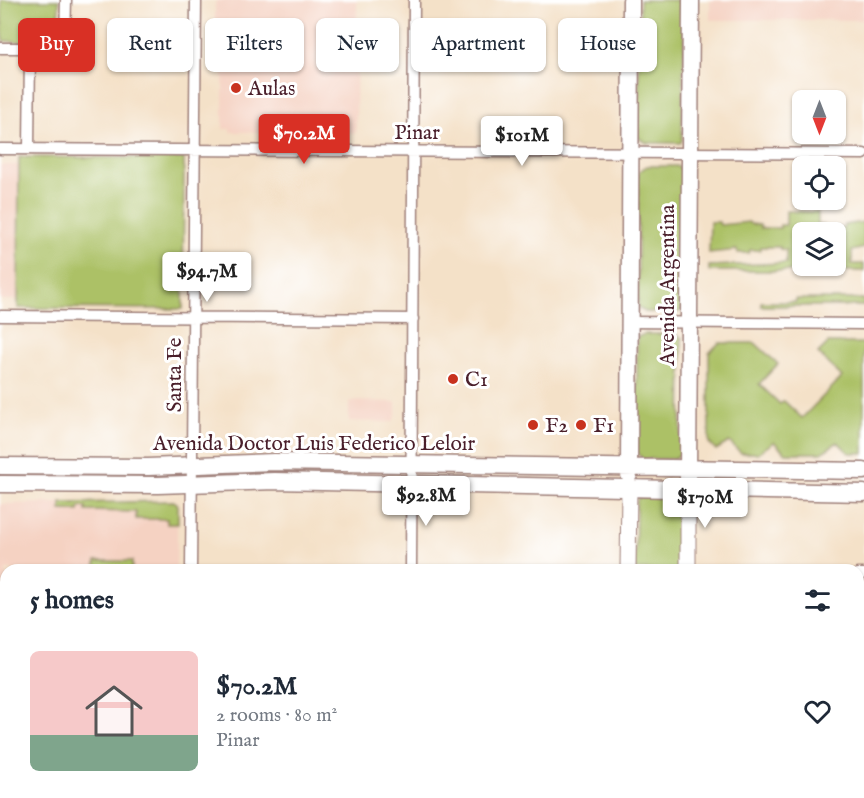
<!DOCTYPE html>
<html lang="en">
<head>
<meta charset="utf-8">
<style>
	:root { --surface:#fff; --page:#f6f6f7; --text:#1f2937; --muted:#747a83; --accent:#d93025 }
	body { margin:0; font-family:"IM FELL English",serif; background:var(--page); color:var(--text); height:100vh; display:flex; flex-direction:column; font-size:22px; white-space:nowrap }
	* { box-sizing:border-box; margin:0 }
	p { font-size:20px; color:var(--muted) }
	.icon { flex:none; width:33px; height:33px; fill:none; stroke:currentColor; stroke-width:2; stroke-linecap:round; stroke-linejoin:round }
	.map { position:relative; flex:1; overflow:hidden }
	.details { position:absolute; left:0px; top:564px; width:864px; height:234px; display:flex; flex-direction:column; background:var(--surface); border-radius:18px 18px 0 0; box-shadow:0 2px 4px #0004 }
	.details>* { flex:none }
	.top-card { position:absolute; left:18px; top:18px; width:828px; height:54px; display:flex; gap:12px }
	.needle { width:39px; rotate:180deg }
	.fabs { position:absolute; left:792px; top:90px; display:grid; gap:12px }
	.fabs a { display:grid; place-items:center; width:54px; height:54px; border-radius:9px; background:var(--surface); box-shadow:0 2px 4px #0004; font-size:30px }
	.price { position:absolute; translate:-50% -51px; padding:0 14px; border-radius:6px; background:#fff; color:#222; font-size:20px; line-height:39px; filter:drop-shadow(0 2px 3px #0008) }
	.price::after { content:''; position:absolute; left:50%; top:36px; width:18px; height:14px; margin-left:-9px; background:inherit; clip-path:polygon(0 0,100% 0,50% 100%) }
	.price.active { background:var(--accent); color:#fff }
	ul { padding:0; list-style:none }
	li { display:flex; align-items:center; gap:18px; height:150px; padding:0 30px }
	li span { display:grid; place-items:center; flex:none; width:168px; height:120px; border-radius:9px; color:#555 }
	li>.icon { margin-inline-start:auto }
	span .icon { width:72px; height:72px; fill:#fffc; stroke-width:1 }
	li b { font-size:26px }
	h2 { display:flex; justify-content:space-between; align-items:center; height:72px; padding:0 30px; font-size:26px }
	.pill { padding:0 21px; border-radius:9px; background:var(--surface); box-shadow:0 2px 4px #0004; font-size:21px; line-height:54px }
	.pill.active { background:var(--accent); color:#fff }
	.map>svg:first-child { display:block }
</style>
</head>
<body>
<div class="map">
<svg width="864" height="798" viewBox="0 0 864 798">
	<rect width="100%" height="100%" fill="#fff"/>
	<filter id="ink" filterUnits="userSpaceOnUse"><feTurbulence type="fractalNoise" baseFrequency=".0167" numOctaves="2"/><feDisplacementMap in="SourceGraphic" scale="12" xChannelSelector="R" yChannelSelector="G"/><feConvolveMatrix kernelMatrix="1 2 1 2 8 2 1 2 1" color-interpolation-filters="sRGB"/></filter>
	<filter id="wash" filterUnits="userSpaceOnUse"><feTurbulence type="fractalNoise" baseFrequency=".008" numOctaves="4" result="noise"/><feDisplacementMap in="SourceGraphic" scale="24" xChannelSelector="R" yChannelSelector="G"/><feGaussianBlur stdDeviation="1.35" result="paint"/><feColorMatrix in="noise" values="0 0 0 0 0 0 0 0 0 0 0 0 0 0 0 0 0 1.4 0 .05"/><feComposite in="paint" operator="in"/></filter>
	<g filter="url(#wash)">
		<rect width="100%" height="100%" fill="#f4e1c8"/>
		<path fill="#f5d2c2" d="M218,0H357L356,133L230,132V129H223V46H229V40H223V21H215V3Z
			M710,0H864V20H710Z
			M0,165H19L18,300H0Z
			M349,401L396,402V415L393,422L349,421Z
			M174,501L178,505L176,570H6V792H615V798H0V504Z"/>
		<path fill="#acc166" stroke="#7b7048" stroke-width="1.5" fill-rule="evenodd" d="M1,0H59L58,39L51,43L3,41Z
			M640,0H685L682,141L680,143H647L638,138Z
			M19,157L184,158L183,309L18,308Z
			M647,166H677L685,171L682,310L679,312H645L638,307V172Z
			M786,211L818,212V225H824V228H843L844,225L864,222V248L852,251V264H864V271H709V266L786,263V250L780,249V247H760V250H750L749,253H738L737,250L709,253L710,222H719L720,225L749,222L750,224L760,225V228H780V225H786ZM802,232H836V266H802Z
			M796,299H864V306H761V302H796Z
			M645,334H674L682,338L681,454L673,459H643L637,453V337Z
			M719,343H755L778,364L759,384L780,404L784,401L802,418L842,377L818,353L828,343H864V453H849L838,442L821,453H786L774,442L758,453H741L729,442L716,450L709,443V353Z
			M639,497H682L683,570H635L636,503Z
			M174,501L178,505V524H167V519H136V512L86,511V507H80L79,511L61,510V503Z
			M96,561H132V570H96Z
			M0,631H6V792H170V796L183,798H0V763H3Z
			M202,792L253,794V792H363V798H191V795H201Z
			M634,792H681V798H634Z"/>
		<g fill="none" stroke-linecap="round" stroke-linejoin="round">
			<path stroke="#4faacc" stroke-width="4" d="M81,798L83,792"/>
		</g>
	</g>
	<g filter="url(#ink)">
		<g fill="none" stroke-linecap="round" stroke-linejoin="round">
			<defs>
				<path id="street" d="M0,48H60L65,39L66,0
					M0,149L864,154
					M29,149L30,50
					M0,316L413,319
					M629,322L864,324
					M191,570L196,0
					M411,570L414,0
					M858,574H864
					M0,625H6
					M858,691H864"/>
				<path id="secondary" d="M628,570L629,488
					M688,570V489
					M627,798V792
					M687,798V792"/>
				<path id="primary" d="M0,466L148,467L274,462L864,471
					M629,475L631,0
					M688,479L691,0
					M0,484L158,485L274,481L864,493"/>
			</defs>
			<use href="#street" stroke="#9f807a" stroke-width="13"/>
			<use href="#secondary" stroke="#9f807a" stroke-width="17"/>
			<use href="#primary" stroke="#9f807a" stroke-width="19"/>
			<use href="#street" stroke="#fff" stroke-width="10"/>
			<use href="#secondary" stroke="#fff" stroke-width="15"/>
			<use href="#primary" stroke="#fff" stroke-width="16"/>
		</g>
	</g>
	<g fill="#c8321e" stroke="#fff" stroke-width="2">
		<circle cx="236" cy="88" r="6"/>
		<circle cx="453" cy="379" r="6"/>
		<circle cx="533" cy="425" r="6"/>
		<circle cx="581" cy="425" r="6"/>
	</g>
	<g text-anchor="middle" stroke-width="6" stroke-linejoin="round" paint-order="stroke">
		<g font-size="21" fill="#4a1f2b" stroke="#fff" text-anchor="start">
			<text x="248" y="95">Aulas</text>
			<text x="465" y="386">C1</text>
			<text x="545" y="432">F2</text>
			<text x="593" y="432">F1</text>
		</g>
		<g font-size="21" fill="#4a1f2b" stroke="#fff">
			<text x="417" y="139">Pinar</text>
			<text transform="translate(667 285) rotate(-90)" y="7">Avenida Argentina</text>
			<text transform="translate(174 375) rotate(-90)" y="7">Santa Fe</text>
			<text x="314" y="450">Avenida Doctor Luis Federico Leloir</text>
		</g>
	</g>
</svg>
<div class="fabs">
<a><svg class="needle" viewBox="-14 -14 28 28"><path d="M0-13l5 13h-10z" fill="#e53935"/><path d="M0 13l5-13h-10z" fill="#747a83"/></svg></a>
<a><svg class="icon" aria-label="locate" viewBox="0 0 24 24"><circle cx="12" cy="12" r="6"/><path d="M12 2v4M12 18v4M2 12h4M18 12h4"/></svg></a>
<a><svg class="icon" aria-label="layers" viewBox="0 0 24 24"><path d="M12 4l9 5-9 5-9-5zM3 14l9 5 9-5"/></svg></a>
</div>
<b class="price active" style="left:304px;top:165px">$70.2M</b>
<b class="price" style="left:522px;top:167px">$101M</b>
<b class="price" style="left:207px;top:303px">$94.7M</b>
<b class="price" style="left:426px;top:527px">$92.8M</b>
<b class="price" style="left:705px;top:529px">$170M</b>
<div class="top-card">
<a class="pill active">Buy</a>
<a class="pill">Rent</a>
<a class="pill">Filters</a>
<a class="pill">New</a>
<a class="pill">Apartment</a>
<a class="pill">House</a>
</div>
<section class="details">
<h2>5 homes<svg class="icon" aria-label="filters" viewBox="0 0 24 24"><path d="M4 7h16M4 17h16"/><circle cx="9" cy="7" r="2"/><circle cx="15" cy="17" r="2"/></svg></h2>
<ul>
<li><span style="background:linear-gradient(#f6c9c9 70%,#7fa58c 0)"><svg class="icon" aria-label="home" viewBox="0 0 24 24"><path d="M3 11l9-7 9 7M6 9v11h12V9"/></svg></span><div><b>$70.2M</b><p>2 rooms · 80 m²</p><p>Pinar</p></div><svg class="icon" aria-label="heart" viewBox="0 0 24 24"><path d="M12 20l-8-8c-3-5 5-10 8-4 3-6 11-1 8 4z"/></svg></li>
</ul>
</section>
</div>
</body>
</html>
